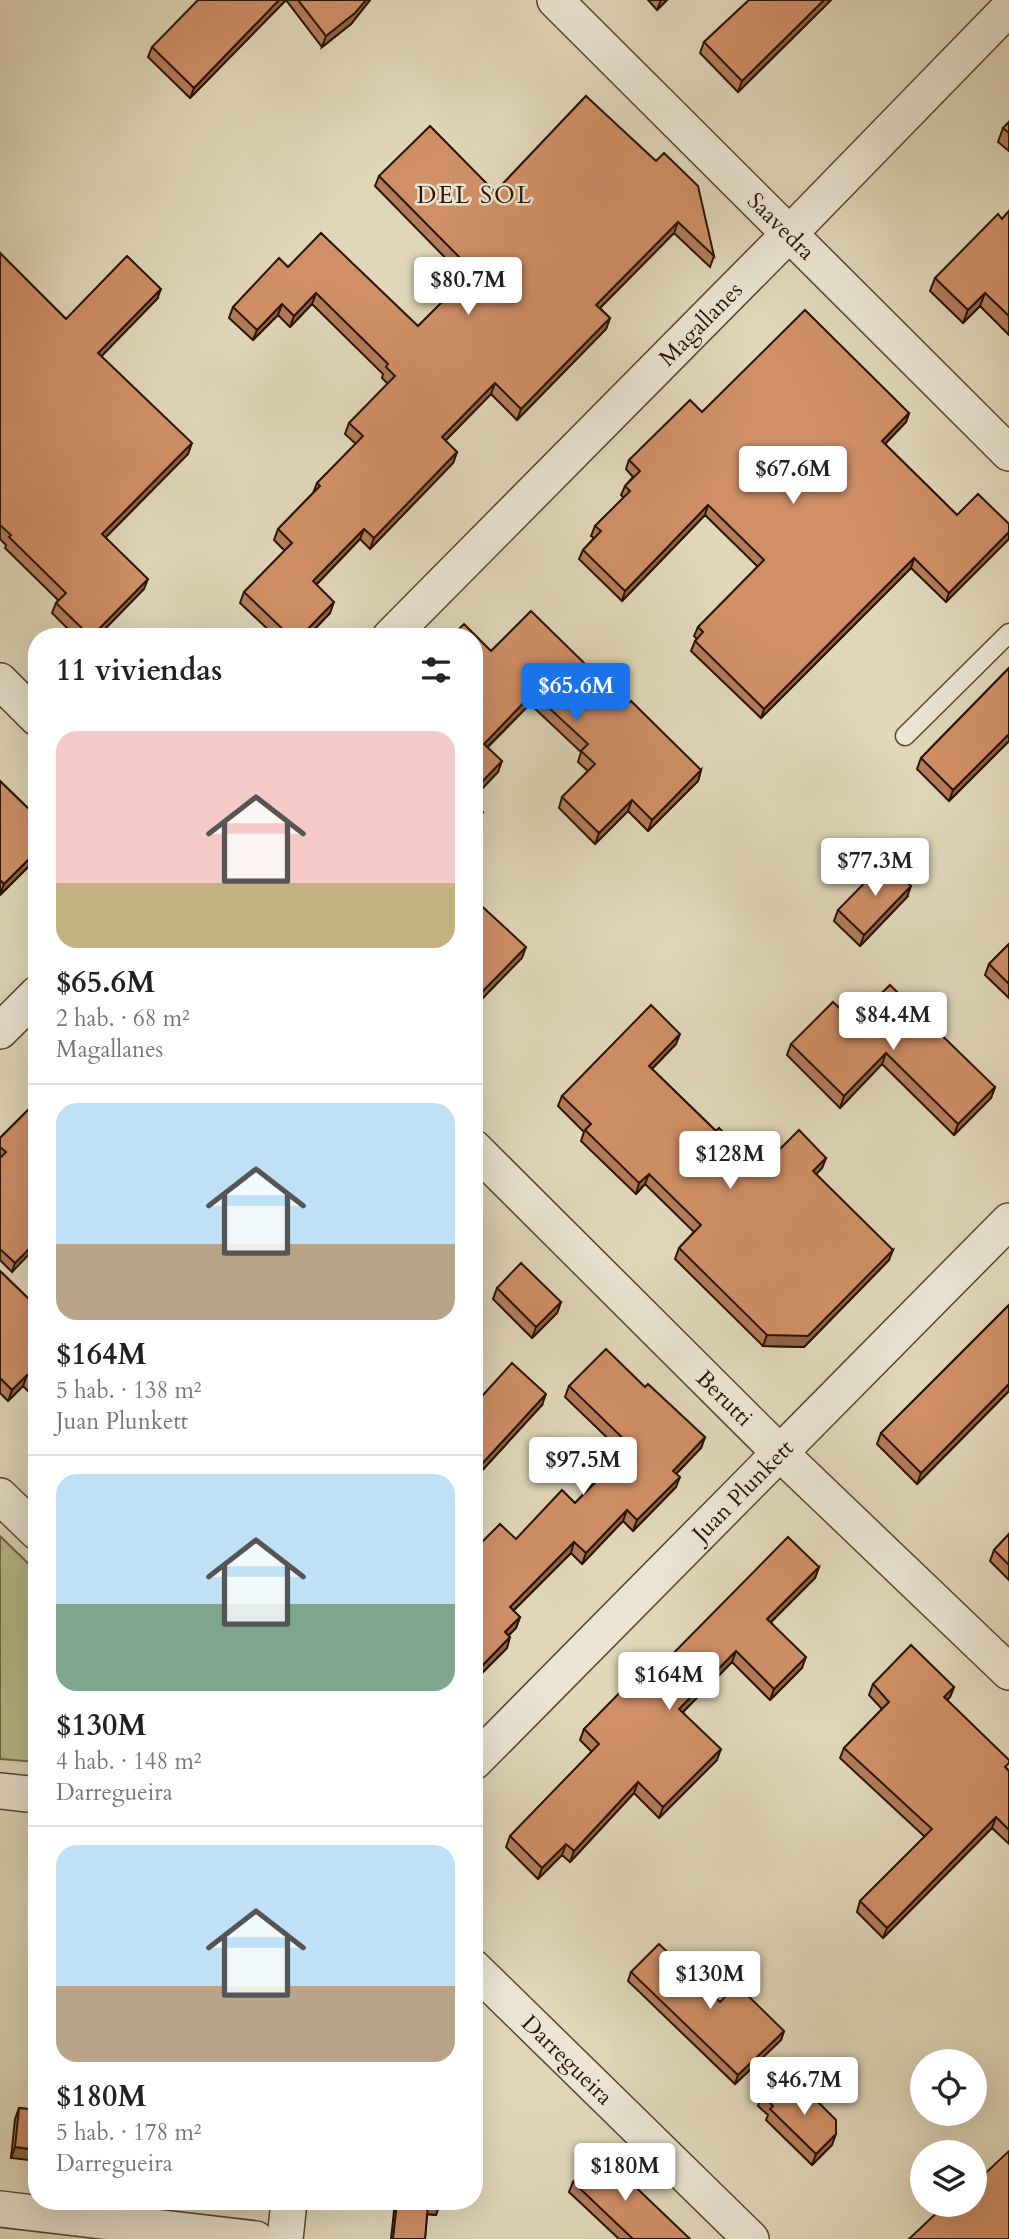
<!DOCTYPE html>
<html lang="es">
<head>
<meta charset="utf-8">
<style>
	:root { --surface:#fff; --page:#f6f6f6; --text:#222; --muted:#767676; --line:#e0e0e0; --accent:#1a73e8 }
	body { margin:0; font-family:Cardo,serif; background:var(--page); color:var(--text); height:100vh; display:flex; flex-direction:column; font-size:26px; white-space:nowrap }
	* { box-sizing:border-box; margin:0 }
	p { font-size:23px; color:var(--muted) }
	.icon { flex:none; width:38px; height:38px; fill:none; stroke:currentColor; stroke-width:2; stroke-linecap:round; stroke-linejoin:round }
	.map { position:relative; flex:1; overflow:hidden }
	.panel { position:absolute; left:28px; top:628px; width:455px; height:1582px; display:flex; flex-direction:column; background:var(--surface); border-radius:28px; box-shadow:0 7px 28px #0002 }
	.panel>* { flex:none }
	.controls { position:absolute; left:910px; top:2049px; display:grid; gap:14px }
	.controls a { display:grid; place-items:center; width:77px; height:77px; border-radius:50%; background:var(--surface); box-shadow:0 7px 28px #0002; font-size:35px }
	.price { position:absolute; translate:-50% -60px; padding:0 16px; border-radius:7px; background:#fff; color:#222; font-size:23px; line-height:46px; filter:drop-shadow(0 2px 4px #0008) }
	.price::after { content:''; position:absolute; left:50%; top:42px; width:21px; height:16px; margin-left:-10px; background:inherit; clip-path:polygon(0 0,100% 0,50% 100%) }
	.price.selected { background:var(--accent); color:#fff }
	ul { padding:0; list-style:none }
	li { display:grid; align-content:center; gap:14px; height:371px; padding:0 28px }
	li+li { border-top:2px solid var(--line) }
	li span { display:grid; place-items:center; height:217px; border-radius:21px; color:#555 }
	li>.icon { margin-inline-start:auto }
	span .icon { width:126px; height:126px; fill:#fffc; stroke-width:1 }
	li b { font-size:30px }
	h2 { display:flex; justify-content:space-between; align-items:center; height:84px; padding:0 28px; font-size:30px }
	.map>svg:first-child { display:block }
</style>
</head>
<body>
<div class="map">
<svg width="1009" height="2239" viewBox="0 0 1009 2239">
	<rect width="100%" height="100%" fill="#e0d7b9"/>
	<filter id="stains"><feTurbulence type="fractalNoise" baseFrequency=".00286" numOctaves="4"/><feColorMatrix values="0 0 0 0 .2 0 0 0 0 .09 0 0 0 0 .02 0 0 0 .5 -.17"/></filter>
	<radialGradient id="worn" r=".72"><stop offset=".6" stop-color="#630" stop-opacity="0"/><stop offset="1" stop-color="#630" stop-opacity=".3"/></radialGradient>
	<path fill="#b9bc8b" stroke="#726848" stroke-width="2" d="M0,1536L37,1572V1762L0,1759Z"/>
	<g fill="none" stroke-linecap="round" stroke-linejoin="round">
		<defs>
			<path id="lane" d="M905,736L1009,633"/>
			<g id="street">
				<path id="s1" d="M555,0L1009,453"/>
				<path id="s2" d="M390,637L789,234L1009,8"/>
				<path d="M0,681L37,718"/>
				<path d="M0,1031L37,994"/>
				<path id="s3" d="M474,1148L780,1453L1009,1672"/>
				<path d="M0,1496L37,1532"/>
				<path id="s4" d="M474,1762L1009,1221"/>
				<path d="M0,1791L37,1795"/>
				<path id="s5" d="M474,1968L751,2239"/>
				<path d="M0,2209L256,2239"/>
				<path d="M285,2239L289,2202"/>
			</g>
		</defs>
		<use href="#lane" stroke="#584531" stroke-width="21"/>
		<use href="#street" stroke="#584531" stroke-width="38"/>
		<use href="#lane" stroke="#ebe5d2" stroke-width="18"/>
		<use href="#street" stroke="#ebe5d2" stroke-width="35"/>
	</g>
	<path fill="#b37b59" stroke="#2a1404" stroke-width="2" d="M286,0L190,98L148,57L152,47Z
		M286,0H370L351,24L322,47Z
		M648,0H667L657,10Z
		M749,0H831L738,92L700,53L704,42Z
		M586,96L714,256L710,267L674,233L600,308L610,318L606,329L517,420L491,394L445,441L457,452L453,463L370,549L360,539L316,585L330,613L307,637H276L240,603L244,592L285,551L274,540L278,529L313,493L317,483L356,444L345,434L349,423L388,384L382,378L383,374L312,304L290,327L278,315L253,340L229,318L233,307L288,267L418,326L466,279L375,186L379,176L495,192Z
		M1009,122V151L998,142L1003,128Z
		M1009,211V335L980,306L963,323L930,291L935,278L1002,219Z
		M0,253L66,319L157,299L101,356L188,454L105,538L144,589L97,637H76L52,613L56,603L58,600L5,548L6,545L0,539Z
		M702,412L909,413L906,422L885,444L957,515L1009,524L946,602L911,568L761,718L691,651L695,641L697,639L694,636L698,627L758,567L705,515L622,601L579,559L583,550L594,538L591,536L595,526L624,498L621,495L625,486L633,477L626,469L629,460Z
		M474,637L491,651L627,705L701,770L698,781L648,831L628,811L595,844L559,808L562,797L588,771L578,762L581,752L530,704L488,747L498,772L474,797Z
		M1009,668V741L949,801L917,769L921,758Z
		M0,781L37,817V858L0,895Z
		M907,897L860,946L834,921L838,910Z
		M1009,944V998L985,975L989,964Z
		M853,1021L995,1087L991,1098L954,1135L882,1064L840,1108L787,1055L791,1044Z
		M676,1044L652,1069L716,1131L760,1169L826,1158L822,1168L816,1174L889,1260L804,1347L763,1346L675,1259L679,1248L694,1232L645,1184L636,1194L581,1141L584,1132L558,1106L562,1096Z
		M37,1101V1211L12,1272L0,1260V1138Z
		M0,1271L37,1307V1400L23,1386L8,1401L0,1393Z
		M497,1288L561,1302L557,1313L532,1338L493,1299Z
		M1009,1305V1391L917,1484L877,1444L881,1433Z
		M569,1386L645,1387L705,1437L701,1448L676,1474V1487L633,1531L623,1521L582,1564L571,1553L513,1611L520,1617L516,1628L509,1635L507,1648L475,1680L474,1550L516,1539L575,1503L623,1453L565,1397Z
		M474,1405H542L476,1477L474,1475Z
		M1009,1534V1580L990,1561L994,1550Z
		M819,1567L815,1578L771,1622L802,1668L770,1700L732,1662L683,1712L717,1760L659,1818L634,1793L570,1862L562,1855L538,1879L506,1847L510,1836L592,1752L580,1740L584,1729L648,1679Z
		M873,1684L954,1687L950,1697L947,1700L1009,1771V1844L992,1828L883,1938L857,1912L860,1901L925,1837L840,1758L844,1748L882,1709L869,1695Z
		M631,1972L720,2002L784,2031L781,2040L735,2084L628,1981Z
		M762,2095L832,2145L812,2165L766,2120L768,2115L758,2106Z
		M19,2108L37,2110L11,2158L15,2119Z
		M573,2182L690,2239H619L569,2192Z
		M395,2202H440L436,2215L427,2214L425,2239H391Z"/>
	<path fill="#926448" stroke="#2a1404" stroke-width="2" d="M279,0H286L190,98L194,88Z
		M366,0H370L351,24L322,47L326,36Z
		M661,0H667L657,10Z
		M824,0H831L738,92L742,81Z
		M678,222L674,233L592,316L596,305Z
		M161,289L157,299L94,364L98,353Z
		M316,293L312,304L290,327L294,316Z
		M985,293L980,306L963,323L968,310Z
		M282,304L278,315L253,340L257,330Z
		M610,318L606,329L517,420L521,409Z
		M495,383L491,394L438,448L442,437Z
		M909,413L906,422L878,451L882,441Z
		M192,443L188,454L98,545L102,534Z
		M457,452L453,463L370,549L374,538Z
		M708,505L705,515L622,601L625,591Z
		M364,529L360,539L309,592L313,581Z
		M1009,532V539L946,602L949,593Z
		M914,558L911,568L761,718L764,709Z
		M148,579L144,589L97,637H91Z
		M334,602L330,613L307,637H300Z
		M533,693L530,704L480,754L484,744Z
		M1009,734V741L949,801L953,790Z
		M502,761L498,772L474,797V790Z
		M701,770L698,781L648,831L652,820Z
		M632,800L628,811L595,844L599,833Z
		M483,812L479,822L474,828V821Z
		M37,851V858L0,895L4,884Z
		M911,886L907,897L860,946L864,935Z
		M526,947L522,958L474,1007V1000Z
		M680,1034L676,1044L645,1076L649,1066Z
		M886,1053L882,1064L840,1108L844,1096Z
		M995,1087L991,1098L954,1135L958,1124Z
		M826,1158L822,1168L809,1182L813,1171Z
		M649,1174L645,1184L636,1194L639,1183Z
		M37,1241V1246L12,1272L15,1263Z
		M893,1250L889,1260L804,1347L763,1346L767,1335Z
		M561,1302L557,1313L532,1338L536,1327Z
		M27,1375L23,1386L8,1401L12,1390Z
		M1009,1384V1391L917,1484L921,1473Z
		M546,1394L542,1405L476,1477L480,1466Z
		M705,1437L701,1448L669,1481L673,1471Z
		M680,1477L676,1487L633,1531L637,1520Z
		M627,1510L623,1521L582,1564L586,1553Z
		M574,1542L571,1553L506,1618L510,1607Z
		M819,1567L815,1578L763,1630L767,1619Z
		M520,1617L516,1628L502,1642L505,1632Z
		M510,1637L507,1648L475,1680L479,1669Z
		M736,1651L732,1662L675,1720L679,1709Z
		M806,1657L802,1668L770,1700L774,1689Z
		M954,1687L950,1697L940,1707L944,1697Z
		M721,1749L717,1760L659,1818L663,1807Z
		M638,1782L634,1793L570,1862L574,1851Z
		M996,1817L992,1828L883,1938L887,1928Z
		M566,1844L562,1855L538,1879L542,1868Z
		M784,2031L781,2040L735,2084L738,2075Z
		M836,2134L832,2145L812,2165L816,2154Z
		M15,2147L37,2150V2161L11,2158Z
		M428,2204L439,2206L436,2215L425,2214Z"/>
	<path fill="#d08f67" stroke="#2a1404" stroke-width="2" d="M198,0H279L194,88L152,47Z
		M298,0H366L355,13L326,36Z
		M749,0H824L742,81L704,42Z
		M586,96L656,161L664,153L698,186L714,256L678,222L596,305L610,318L521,409L495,383L442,437L457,452L374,538L364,529L313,581L334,602L300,637H291L244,592L292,543L278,529L320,486L317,483L363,436L349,423L395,376L386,367L388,364L316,293L294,316L282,304L257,330L233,307L279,258L288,267L321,233L418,326L473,271L379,176L430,126L495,192Z
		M1009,122V133L1003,128Z
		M1009,211V316L985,293L968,310L935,278L998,214L1002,219Z
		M0,253L66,319L127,256L161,289L98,353L192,443L102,534L148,579L91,637L56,603L66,593L9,537L11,535L0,525Z
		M805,310L909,413L882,441L957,515L978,494L1009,524V532L949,593L914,558L764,709L695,641L703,632L698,627L764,560L708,505L625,591L583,550L601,531L595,526L630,491L625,486L640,471L629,460L690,400L702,412Z
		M531,611L627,705L631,701L701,770L652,820L632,800L599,833L562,797L595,764L581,751L588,744L533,693L484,744L502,761L474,790V637H451L464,624L491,651Z
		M1009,668V734L953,790L921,758Z
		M0,781L37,817V851L4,884L0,880Z
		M474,803L483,812L474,821Z
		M886,861L911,886L864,935L838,910Z
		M474,899L526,947L474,1000Z
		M1009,944V984L989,964Z
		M890,985L995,1087L958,1124L886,1053L844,1096L791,1044L833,1002L853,1021Z
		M651,1005L680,1034L649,1066L716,1131L719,1128L760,1169L799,1130L826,1158L813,1171L893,1250L808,1336L767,1335L679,1248L701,1225L649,1174L639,1183L585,1130L591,1124L562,1096Z
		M37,1101V1206L33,1210L37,1214V1241L15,1263L0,1249V1158L6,1152L0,1147V1138Z
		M521,1263L561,1302L536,1327L497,1288Z
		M0,1271L37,1307V1385L27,1375L12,1390L0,1378Z
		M1009,1305V1384L921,1473L881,1433Z
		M606,1349L645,1387L648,1384L705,1437L673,1471L680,1477L637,1520L627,1510L586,1553L574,1542L510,1607L520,1617L505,1632L510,1637L479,1669L474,1665V1550L500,1524L516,1539L562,1490L575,1503L631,1446L569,1386Z
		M512,1363L546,1394L480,1466L474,1461V1405Z
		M1009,1534V1565L994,1550Z
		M788,1537L819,1567L767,1619L806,1657L774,1689L736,1651L679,1709L721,1749L663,1807L638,1782L574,1851L566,1844L542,1868L510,1836L599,1744L584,1729L641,1671L648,1679Z
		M911,1645L954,1687L944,1697L1009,1760V1763L1005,1767L1009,1771V1830L996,1817L887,1928L860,1901L932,1829L844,1748L889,1702L873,1684Z
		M659,1944L720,2002L737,1985L784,2031L738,2075L631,1972Z
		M803,2087L836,2120V2134L816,2154L770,2109L773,2106L762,2095Z
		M19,2108L37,2110V2150L15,2147Z
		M1009,2151V2239H909L945,2205H975V2183Z
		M600,2153L690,2239H633L573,2182Z
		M397,2202H440L439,2206L428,2204L425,2239H393Z"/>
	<g text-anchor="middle" stroke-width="5" stroke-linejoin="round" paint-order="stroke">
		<g font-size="23" fill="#2a1404" stroke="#ebe5d2">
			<text dy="8" stroke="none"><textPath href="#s1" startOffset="320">Saavedra</textPath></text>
			<text dy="8" stroke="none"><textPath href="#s2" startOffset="441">Magallanes</textPath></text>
			<text dy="8" stroke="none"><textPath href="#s3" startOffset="354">Berutti</textPath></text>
			<text dy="8" stroke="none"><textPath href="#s4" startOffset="382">Juan Plunkett</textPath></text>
			<text dy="8" stroke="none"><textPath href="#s5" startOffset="131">Darregueira</textPath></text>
		</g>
		<g font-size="24" letter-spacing="2" fill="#2a1404" stroke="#ebe5d2">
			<text x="475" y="203">DEL SOL</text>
		</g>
	</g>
	<rect width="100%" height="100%" filter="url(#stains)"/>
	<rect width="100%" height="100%" fill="url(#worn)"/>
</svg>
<div class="controls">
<a><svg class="icon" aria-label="locate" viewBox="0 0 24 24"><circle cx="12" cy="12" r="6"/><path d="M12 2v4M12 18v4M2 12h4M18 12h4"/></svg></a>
<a><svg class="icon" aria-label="layers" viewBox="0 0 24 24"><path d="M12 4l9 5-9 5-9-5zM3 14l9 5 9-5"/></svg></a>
</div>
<b class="price" style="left:468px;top:317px">$80.7M</b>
<b class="price" style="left:793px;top:506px">$67.6M</b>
<b class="price selected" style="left:576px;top:723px">$65.6M</b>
<b class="price" style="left:875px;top:898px">$77.3M</b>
<b class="price" style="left:893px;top:1052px">$84.4M</b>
<b class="price" style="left:730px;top:1191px">$128M</b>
<b class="price" style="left:583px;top:1497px">$97.5M</b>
<b class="price" style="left:669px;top:1712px">$164M</b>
<b class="price" style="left:710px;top:2011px">$130M</b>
<b class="price" style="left:804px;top:2117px">$46.7M</b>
<b class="price" style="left:625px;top:2203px">$180M</b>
<section class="panel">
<h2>11 viviendas<svg class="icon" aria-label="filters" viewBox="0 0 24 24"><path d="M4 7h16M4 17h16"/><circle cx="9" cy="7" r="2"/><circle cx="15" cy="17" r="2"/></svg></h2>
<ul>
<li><span style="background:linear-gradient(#f6c9c9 70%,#c2b280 0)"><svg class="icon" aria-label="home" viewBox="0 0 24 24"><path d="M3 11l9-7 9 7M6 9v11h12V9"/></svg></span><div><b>$65.6M</b><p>2 hab. · 68 m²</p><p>Magallanes</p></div></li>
<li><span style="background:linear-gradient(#bfe0f5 65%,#b9a48a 0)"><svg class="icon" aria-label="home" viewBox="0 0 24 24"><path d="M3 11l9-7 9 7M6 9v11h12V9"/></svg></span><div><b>$164M</b><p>5 hab. · 138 m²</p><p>Juan Plunkett</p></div></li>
<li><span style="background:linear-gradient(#bfe0f5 60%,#7fa58c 0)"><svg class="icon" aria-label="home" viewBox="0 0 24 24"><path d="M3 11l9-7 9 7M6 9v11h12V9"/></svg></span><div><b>$130M</b><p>4 hab. · 148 m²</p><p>Darregueira</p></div></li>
<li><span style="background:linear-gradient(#bfe0f5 65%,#b9a48a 0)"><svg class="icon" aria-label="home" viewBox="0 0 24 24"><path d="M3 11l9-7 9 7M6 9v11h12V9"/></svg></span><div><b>$180M</b><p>5 hab. · 178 m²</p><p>Darregueira</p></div></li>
</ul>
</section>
</div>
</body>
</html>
